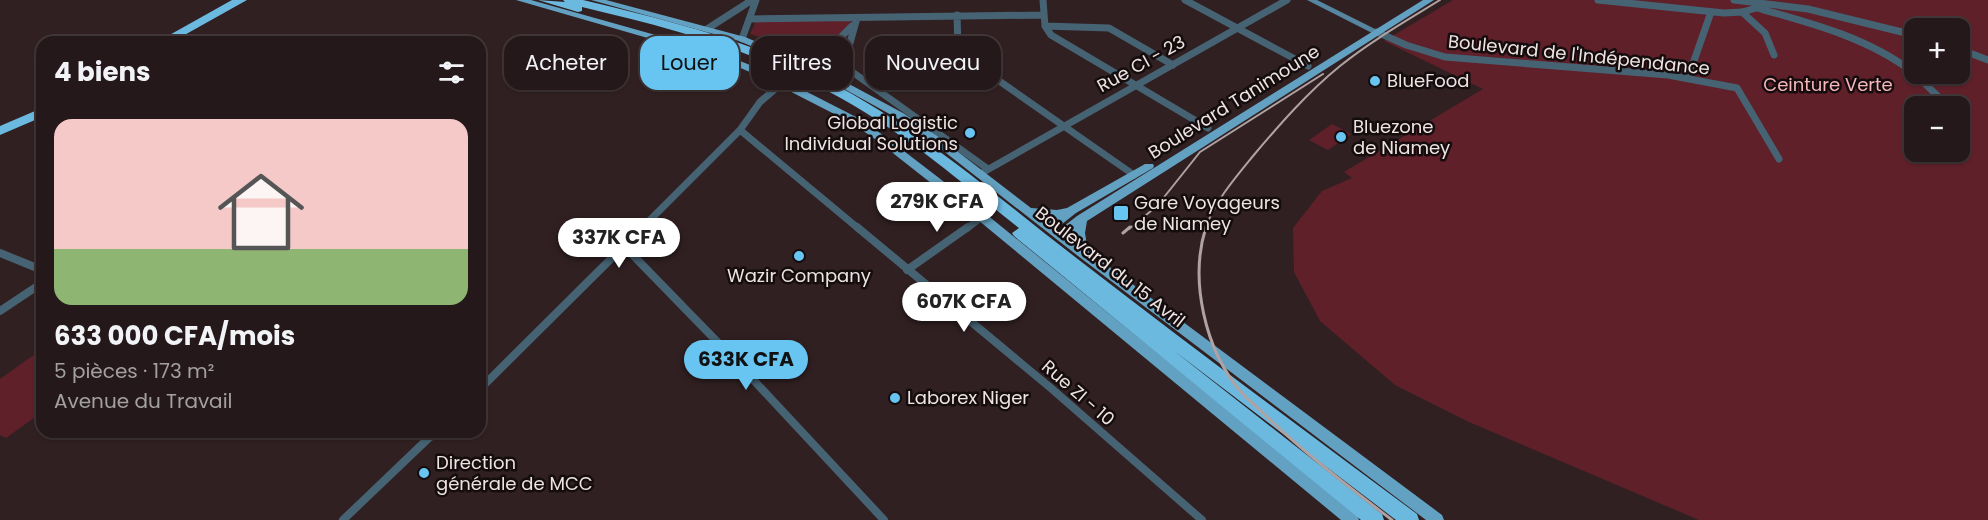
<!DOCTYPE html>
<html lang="fr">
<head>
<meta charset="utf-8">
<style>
	:root { --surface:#25181a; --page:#312527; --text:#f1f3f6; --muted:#a3a0a2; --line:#423739; --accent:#68c4f0 }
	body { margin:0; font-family:Poppins,sans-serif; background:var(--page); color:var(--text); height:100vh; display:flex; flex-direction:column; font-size:22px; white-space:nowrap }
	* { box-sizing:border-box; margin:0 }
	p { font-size:20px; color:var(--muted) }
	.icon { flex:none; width:33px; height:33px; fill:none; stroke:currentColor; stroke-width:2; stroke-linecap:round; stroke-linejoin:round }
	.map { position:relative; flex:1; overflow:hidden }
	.sheet { position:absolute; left:36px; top:36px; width:450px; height:402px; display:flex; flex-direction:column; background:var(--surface); border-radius:18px; box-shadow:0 2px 4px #0004,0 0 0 2px var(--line) }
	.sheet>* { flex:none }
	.top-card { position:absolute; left:504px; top:36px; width:570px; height:54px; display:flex; gap:12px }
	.buttons { position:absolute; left:1904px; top:18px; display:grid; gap:12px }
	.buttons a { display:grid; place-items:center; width:66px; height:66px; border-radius:12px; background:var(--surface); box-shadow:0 2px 4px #0004,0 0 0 2px var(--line); font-size:30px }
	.price { position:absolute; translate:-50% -51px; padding:0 14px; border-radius:21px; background:#fff; color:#222; font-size:20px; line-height:39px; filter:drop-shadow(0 2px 3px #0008) }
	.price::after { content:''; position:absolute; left:50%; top:36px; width:18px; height:14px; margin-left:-9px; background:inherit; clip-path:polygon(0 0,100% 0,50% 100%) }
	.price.selected { background:var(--accent); color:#111 }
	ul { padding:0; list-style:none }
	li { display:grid; align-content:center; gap:12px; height:318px; padding:0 18px }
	li span { display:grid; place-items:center; height:186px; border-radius:18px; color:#555 }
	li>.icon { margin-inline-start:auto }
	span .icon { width:108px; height:108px; fill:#fffc; stroke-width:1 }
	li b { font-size:26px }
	h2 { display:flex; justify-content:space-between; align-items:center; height:72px; padding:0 18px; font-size:26px }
	.pill { padding:0 21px; border-radius:18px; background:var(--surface); box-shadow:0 2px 4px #0004,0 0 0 2px var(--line); font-size:21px; line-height:54px }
	.pill.selected { background:var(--accent); color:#111 }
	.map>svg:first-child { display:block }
</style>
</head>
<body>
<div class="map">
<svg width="1988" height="520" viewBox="0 0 1988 520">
	<rect width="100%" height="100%" fill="#312022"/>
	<path fill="#5f202a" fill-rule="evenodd" d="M1453,0H1988V520H1699L1469,422L1395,385L1320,321L1294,272L1293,228L1322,191L1352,178L1344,172L1483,89L1384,41ZM1914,28H1959V74H1914ZM1914,106H1959V152H1914Z
		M848,20L852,22L826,46L805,52L750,34L756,21Z
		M1332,124L1351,134L1328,150L1309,140Z
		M42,349V412L6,438L0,435V379Z"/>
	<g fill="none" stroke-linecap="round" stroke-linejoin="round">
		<path stroke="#466373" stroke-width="7" d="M1043,0L1045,26L1051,35L1208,128
			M1185,0L1308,66
			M1598,0L1724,13L1742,12L1760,7
			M1734,0L1808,9L1914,35
			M1757,8C1811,23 1869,38 1914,73
			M1742,12L1765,33L1774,55
			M957,15L958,48L962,55L1134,175
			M857,18L846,57L851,71L988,169
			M750,19L1044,15
			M1045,26L1109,28L1173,65
			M707,29L752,0
			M1377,32L1406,45L1445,57L1668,75L1737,88L1779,159
			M742,39L756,0
			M1959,49L1988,60
			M806,65L825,53L852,26
			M1915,74L1948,106
			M1688,78L1711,12
			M1959,118L1967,126
			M740,130L859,229
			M980,174L1287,0
			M641,229L740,130L760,102L782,83
			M966,229L982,217"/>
		<path stroke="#466373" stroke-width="8" d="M857,227L1052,389L1202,520
			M624,246L732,357L884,520
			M0,253L42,270
			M907,270L968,227
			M0,311L42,283
			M480,389L643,227
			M419,432L430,437
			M343,520L435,432"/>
		<path fill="#56869f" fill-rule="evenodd" d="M1307,0H1317L1381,32L1380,34H1374Z"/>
		<path fill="#62a1c1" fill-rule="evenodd" d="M516,0H531L723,54L772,74L858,118L883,135L986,214L1357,515L1359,520H1341L978,220L875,139L850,122L764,78L717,58Z
			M591,0H606L745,37L823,70L903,113L940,138L1031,208L1057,210L1067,208L1145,164H1153L1154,166L1153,168L1076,213L1057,228L1059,230L1077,216L1423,0H1434L1087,221L1085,233L1088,251L1442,515L1444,520H1426L1078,256L932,142L895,117L817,74L739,41ZM1042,216L1055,218L1049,222ZM1074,231V241L1067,235Z"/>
		<path fill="#6cb9e0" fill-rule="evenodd" d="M232,0H247L172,42H157Z
			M538,0L565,2L563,0H583C661,19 738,37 810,72C909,119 992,193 1079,260C1190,346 1304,430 1417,514L1419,520H1396L1173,350L1382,514L1384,520H1361L1014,236L1012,233L1019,228C969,189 920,146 866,113C773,55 687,32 582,7V11L578,12Z
			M42,108V117L0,135V126Z"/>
		<path stroke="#afa2a3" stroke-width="2" d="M1129,229L1157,206L1200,152L1323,74
			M1205,229C1215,201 1235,178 1253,156C1280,124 1308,92 1340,66C1371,41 1406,21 1440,0"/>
		<path stroke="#afa2a3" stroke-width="3" d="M1206,227C1189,280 1205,350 1241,392C1248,400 1257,407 1264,414C1304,453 1348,486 1392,520
			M1123,233L1130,227"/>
	</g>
	<g fill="#68c4f0" stroke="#140c0d" stroke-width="2">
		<circle cx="1375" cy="81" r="6"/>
		<circle cx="970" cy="133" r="6"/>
		<circle cx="1341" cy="137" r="6"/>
		<rect x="1113" y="205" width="16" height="16" rx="3"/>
		<circle cx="799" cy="256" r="6"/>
		<circle cx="895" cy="398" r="6"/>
		<circle cx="424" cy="473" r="6"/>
	</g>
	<g text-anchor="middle" stroke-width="5" stroke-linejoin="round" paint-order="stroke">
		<g font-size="18" fill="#eee3e3" stroke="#140c0d">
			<text transform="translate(1579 55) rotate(6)" y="6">Boulevard de l'Indépendance</text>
			<text transform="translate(1141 64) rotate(-29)" y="6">Rue CI - 23</text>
			<text transform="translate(1234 102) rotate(-32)" y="6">Boulevard Tanimoune</text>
			<text transform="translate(1110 267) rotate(38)" y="6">Boulevard du 15 Avril</text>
			<text transform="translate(1078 393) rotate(41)" y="6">Rue ZI - 10</text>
		</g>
		<g font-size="18" fill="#eee3e3" stroke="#140c0d" text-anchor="start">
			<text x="1387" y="87">BlueFood</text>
			<text x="958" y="129" text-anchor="end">Global Logistic<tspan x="958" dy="21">Individual Solutions</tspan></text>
			<text x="1353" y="133">Bluezone<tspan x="1353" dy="21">de Niamey</tspan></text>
			<text x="1134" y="209">Gare Voyageurs<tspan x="1134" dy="21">de Niamey</tspan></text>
			<text x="799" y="282" text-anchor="middle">Wazir Company</text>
			<text x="907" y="404">Laborex Niger</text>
			<text x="436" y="469">Direction<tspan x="436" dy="21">générale de MCC</tspan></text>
		</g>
		<g font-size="18" fill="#f6b6ba" stroke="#140c0d">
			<text x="1828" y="91">Ceinture Verte</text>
		</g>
	</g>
</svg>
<div class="buttons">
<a>+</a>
<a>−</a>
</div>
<b class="price" style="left:937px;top:233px">279K CFA</b>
<b class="price" style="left:619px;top:269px">337K CFA</b>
<b class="price" style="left:964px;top:333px">607K CFA</b>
<b class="price selected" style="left:746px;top:391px">633K CFA</b>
<div class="top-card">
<a class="pill">Acheter</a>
<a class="pill selected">Louer</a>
<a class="pill">Filtres</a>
<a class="pill">Nouveau</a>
</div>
<section class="sheet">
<h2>4 biens<svg class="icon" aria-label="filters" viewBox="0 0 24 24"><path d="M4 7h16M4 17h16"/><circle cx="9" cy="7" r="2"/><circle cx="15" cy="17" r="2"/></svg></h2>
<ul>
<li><span style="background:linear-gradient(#f6c9c9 70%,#8fb573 0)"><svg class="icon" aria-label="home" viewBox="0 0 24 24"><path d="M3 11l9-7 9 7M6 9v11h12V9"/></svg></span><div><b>633 000 CFA/mois</b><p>5 pièces · 173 m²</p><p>Avenue du Travail</p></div></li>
</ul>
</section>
</div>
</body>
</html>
